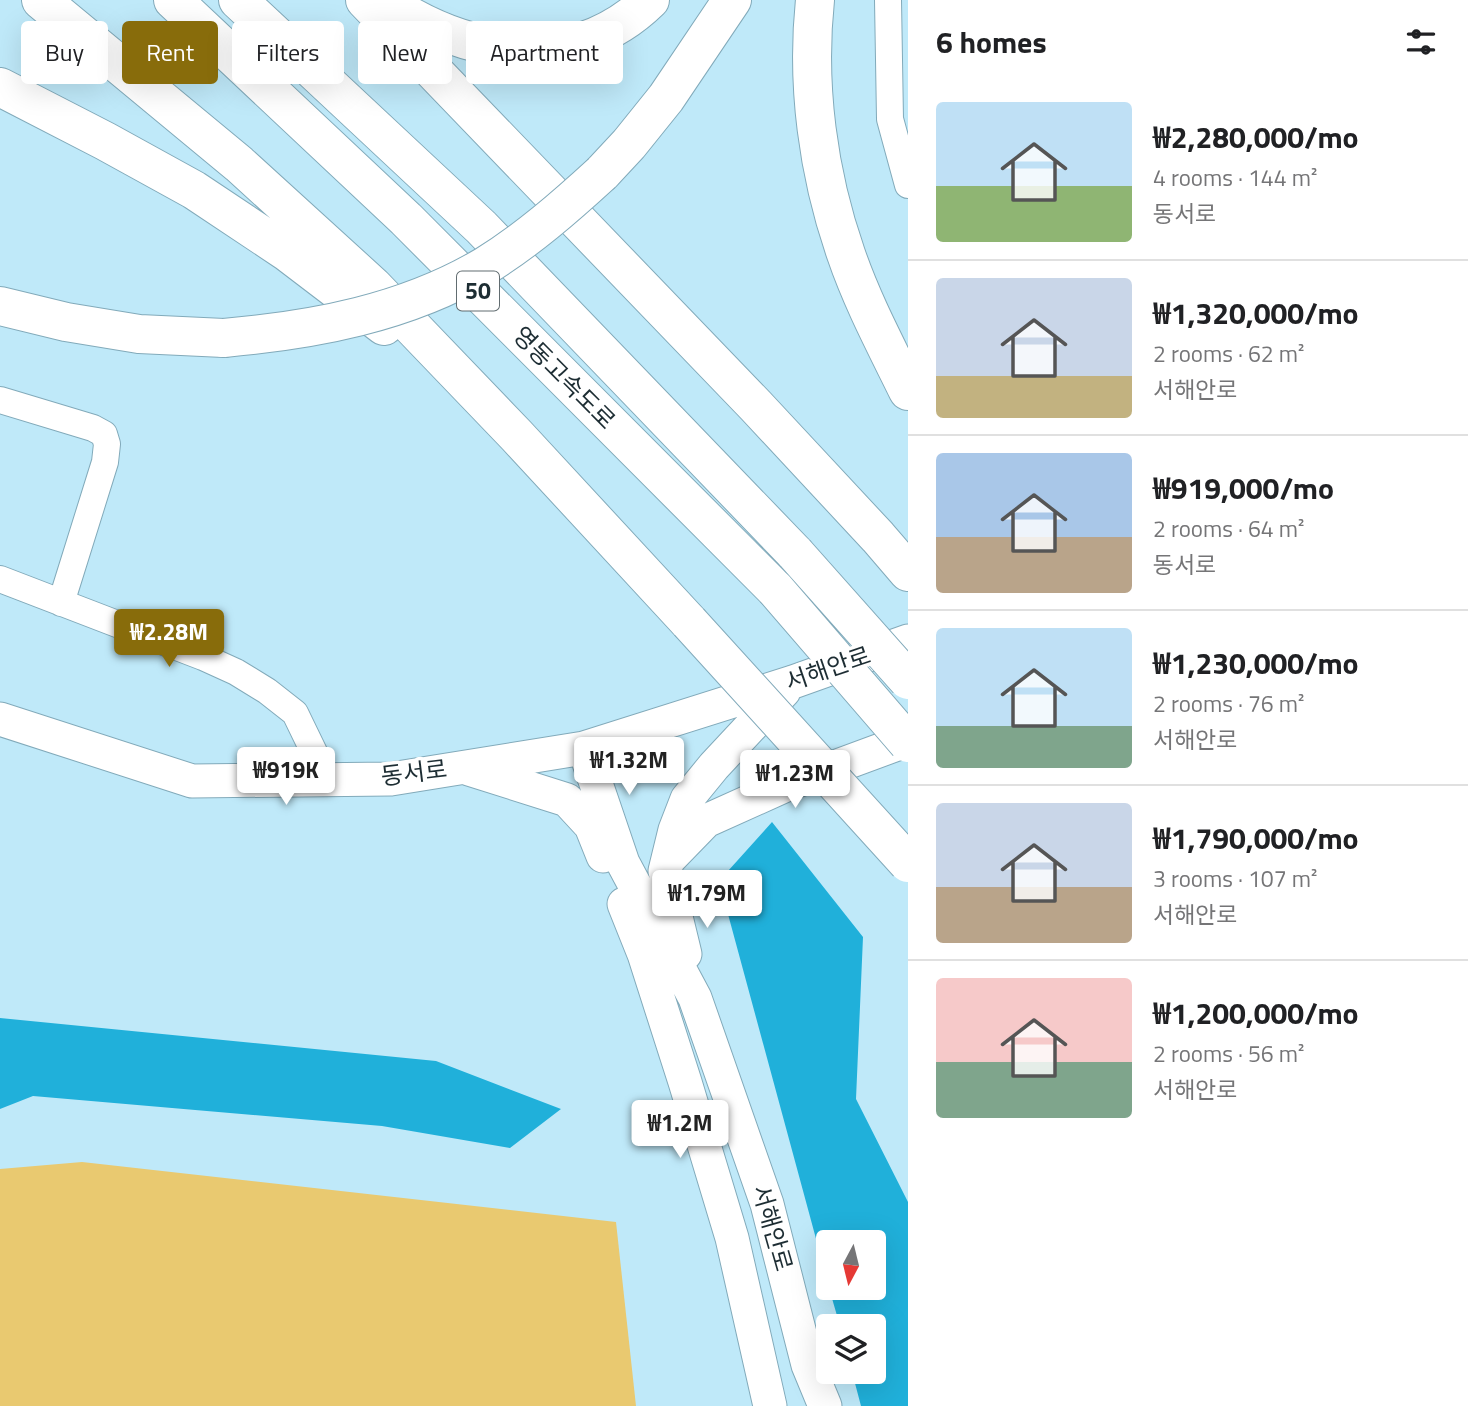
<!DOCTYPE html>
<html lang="en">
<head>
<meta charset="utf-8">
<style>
	:root { --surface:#fff; --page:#f6f6f6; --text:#202124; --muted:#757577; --line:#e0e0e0; --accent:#886c0b }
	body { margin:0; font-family:"Titillium Web","Noto Sans KR",sans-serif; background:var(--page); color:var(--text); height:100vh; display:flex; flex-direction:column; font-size:26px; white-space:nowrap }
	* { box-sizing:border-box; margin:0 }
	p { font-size:23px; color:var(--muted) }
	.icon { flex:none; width:38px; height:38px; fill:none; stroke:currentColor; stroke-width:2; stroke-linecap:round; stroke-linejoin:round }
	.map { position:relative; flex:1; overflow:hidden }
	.panel { display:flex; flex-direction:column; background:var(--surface); width:560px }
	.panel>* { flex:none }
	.banner { position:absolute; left:21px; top:21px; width:665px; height:63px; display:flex; gap:14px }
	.needle { width:46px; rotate:187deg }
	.fabs { position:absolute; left:816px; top:1230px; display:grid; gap:14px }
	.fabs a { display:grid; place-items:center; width:70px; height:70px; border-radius:7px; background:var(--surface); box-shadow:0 7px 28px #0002; font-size:35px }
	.price { position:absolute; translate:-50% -60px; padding:0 16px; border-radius:7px; background:#fff; color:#222; font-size:23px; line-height:46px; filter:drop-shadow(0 2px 4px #0008) }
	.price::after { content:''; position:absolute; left:50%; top:42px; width:21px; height:16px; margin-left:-10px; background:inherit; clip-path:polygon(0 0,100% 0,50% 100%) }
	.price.current { background:var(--accent); color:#fff }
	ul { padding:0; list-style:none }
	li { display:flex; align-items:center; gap:21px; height:175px; padding:0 28px }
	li+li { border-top:2px solid var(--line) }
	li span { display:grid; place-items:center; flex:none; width:196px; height:140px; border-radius:7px; color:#555 }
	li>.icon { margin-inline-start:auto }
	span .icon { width:84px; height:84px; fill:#fffc; stroke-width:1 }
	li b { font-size:30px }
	h2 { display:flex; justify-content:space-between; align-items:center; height:84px; padding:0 28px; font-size:30px }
	.tag { padding:0 24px; border-radius:7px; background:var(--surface); box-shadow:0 7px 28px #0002; font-size:24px; line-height:63px }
	.tag.current { background:var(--accent); color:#fff }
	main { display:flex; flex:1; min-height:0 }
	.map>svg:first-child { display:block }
</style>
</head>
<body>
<main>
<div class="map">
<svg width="908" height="1406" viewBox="0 0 908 1406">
	<rect width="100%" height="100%" fill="#bfe9f9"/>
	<path fill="#e9c970" d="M82,1162L616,1222L636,1406H0V1169Z"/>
	<path fill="#20b0da" d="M772,822L863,937L856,1099L908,1202V1406H861L852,1372H873V1326H840L829,1288H873V1242H828V1283L719,881Z
		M0,1018L436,1061L561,1109L510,1148L382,1126L33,1096L0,1109Z"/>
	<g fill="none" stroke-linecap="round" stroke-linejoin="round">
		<defs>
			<path id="minor" d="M888,0L890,119L908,185
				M0,400L93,428L104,434L107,444L105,462L61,603
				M0,579L203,657L236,672L267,691L295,713L327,779"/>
			<path id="major" d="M0,719L192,781L391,779L584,748L793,682L908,641
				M584,748L623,863L695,998L767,1204L808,1365L825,1406
				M469,769L567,800L591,826L603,856
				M671,857L706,821L786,785L908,740
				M624,904L644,954L685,1082L732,1238L770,1406
				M685,954L665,871L675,830L687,799L714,766L784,691"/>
			<path id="highway" d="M41,0L239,164L373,286L517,436L689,622
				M173,0L406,219L775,589
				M238,0L481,227L795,553
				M365,0L756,406L878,537L908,572
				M384,0C466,56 573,75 650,0
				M815,0C806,85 818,174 846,254C862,301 886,346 908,391
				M0,87L105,141L194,190L287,252L384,326
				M602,173L629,144L666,98L732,0
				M0,306L66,322L139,334L224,338"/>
		</defs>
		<use href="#minor" stroke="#82aaba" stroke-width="28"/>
		<use href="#major" stroke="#82aaba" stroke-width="35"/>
		<use href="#highway" stroke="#82aaba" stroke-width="40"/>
		<use href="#minor" stroke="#fff" stroke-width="26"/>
		<use href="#major" stroke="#fff" stroke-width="33"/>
		<use href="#highway" stroke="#fff" stroke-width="38"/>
		<defs>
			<path id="highway-bridge" d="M224,338C314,330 406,313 485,266C527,240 565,207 602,173
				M795,553L908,680
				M775,589L908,743
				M689,622L908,863"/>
		</defs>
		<use href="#highway-bridge" stroke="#82aaba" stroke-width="40" stroke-linecap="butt"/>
		<use href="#highway-bridge" stroke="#fff" stroke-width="38"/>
	</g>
	<g text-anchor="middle" stroke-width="7" stroke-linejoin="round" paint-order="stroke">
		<rect fill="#fff" stroke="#616c70" stroke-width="2" x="457" y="271.5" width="42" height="39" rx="5"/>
		<g font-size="23" font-weight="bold" fill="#1d2d33">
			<text x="478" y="299">50</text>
		</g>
		<g font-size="24" fill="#1d2d33" stroke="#fff">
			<text transform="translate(564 378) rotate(45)" y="8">영동고속도로</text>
			<text transform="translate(828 669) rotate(-19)" y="8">서해안로</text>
			<text transform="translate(414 773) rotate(-7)" y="8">동서로</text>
			<text transform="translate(772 1228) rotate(74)" y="8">서해안로</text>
		</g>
	</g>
</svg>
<div class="fabs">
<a><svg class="needle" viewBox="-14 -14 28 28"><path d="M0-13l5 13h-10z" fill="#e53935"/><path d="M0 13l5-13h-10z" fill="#757577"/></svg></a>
<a><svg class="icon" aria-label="layers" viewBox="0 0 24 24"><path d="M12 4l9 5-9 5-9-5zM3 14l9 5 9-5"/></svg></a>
</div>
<b class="price current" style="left:169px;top:669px">₩2.28M</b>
<b class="price" style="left:629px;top:797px">₩1.32M</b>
<b class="price" style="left:286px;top:807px">₩919K</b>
<b class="price" style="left:795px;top:810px">₩1.23M</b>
<b class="price" style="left:707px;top:930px">₩1.79M</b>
<b class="price" style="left:680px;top:1160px">₩1.2M</b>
<div class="banner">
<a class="tag">Buy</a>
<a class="tag current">Rent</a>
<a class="tag">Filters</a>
<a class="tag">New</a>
<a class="tag">Apartment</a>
</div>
</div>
<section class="panel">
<h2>6 homes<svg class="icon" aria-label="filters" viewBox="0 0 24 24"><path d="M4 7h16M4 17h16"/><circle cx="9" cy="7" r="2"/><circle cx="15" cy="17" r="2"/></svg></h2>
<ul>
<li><span style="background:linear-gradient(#bfe0f5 60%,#8fb573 0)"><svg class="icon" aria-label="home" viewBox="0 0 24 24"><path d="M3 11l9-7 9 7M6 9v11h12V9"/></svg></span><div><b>₩2,280,000/mo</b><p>4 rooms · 144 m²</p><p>동서로</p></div></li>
<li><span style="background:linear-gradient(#c9d6e8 70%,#c2b280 0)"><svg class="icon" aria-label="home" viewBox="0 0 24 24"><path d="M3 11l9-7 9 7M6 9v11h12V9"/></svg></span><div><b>₩1,320,000/mo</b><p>2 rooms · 62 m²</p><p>서해안로</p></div></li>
<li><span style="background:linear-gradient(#a9c7e8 60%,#b9a48a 0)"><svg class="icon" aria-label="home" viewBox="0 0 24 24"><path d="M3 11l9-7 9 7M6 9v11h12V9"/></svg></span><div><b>₩919,000/mo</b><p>2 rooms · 64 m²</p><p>동서로</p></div></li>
<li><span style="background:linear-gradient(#bfe0f5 70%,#7fa58c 0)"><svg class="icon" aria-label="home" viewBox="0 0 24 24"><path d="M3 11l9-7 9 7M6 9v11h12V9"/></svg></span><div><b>₩1,230,000/mo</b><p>2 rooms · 76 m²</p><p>서해안로</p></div></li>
<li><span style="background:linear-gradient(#c9d6e8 60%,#b9a48a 0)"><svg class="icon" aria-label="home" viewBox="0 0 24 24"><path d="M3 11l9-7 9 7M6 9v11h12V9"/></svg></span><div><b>₩1,790,000/mo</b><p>3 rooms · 107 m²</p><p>서해안로</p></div></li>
<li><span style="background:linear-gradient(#f6c9c9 60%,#7fa58c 0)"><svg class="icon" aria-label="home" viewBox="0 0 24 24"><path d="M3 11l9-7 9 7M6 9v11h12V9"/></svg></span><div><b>₩1,200,000/mo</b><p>2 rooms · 56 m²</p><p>서해안로</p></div></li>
</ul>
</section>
</main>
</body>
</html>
